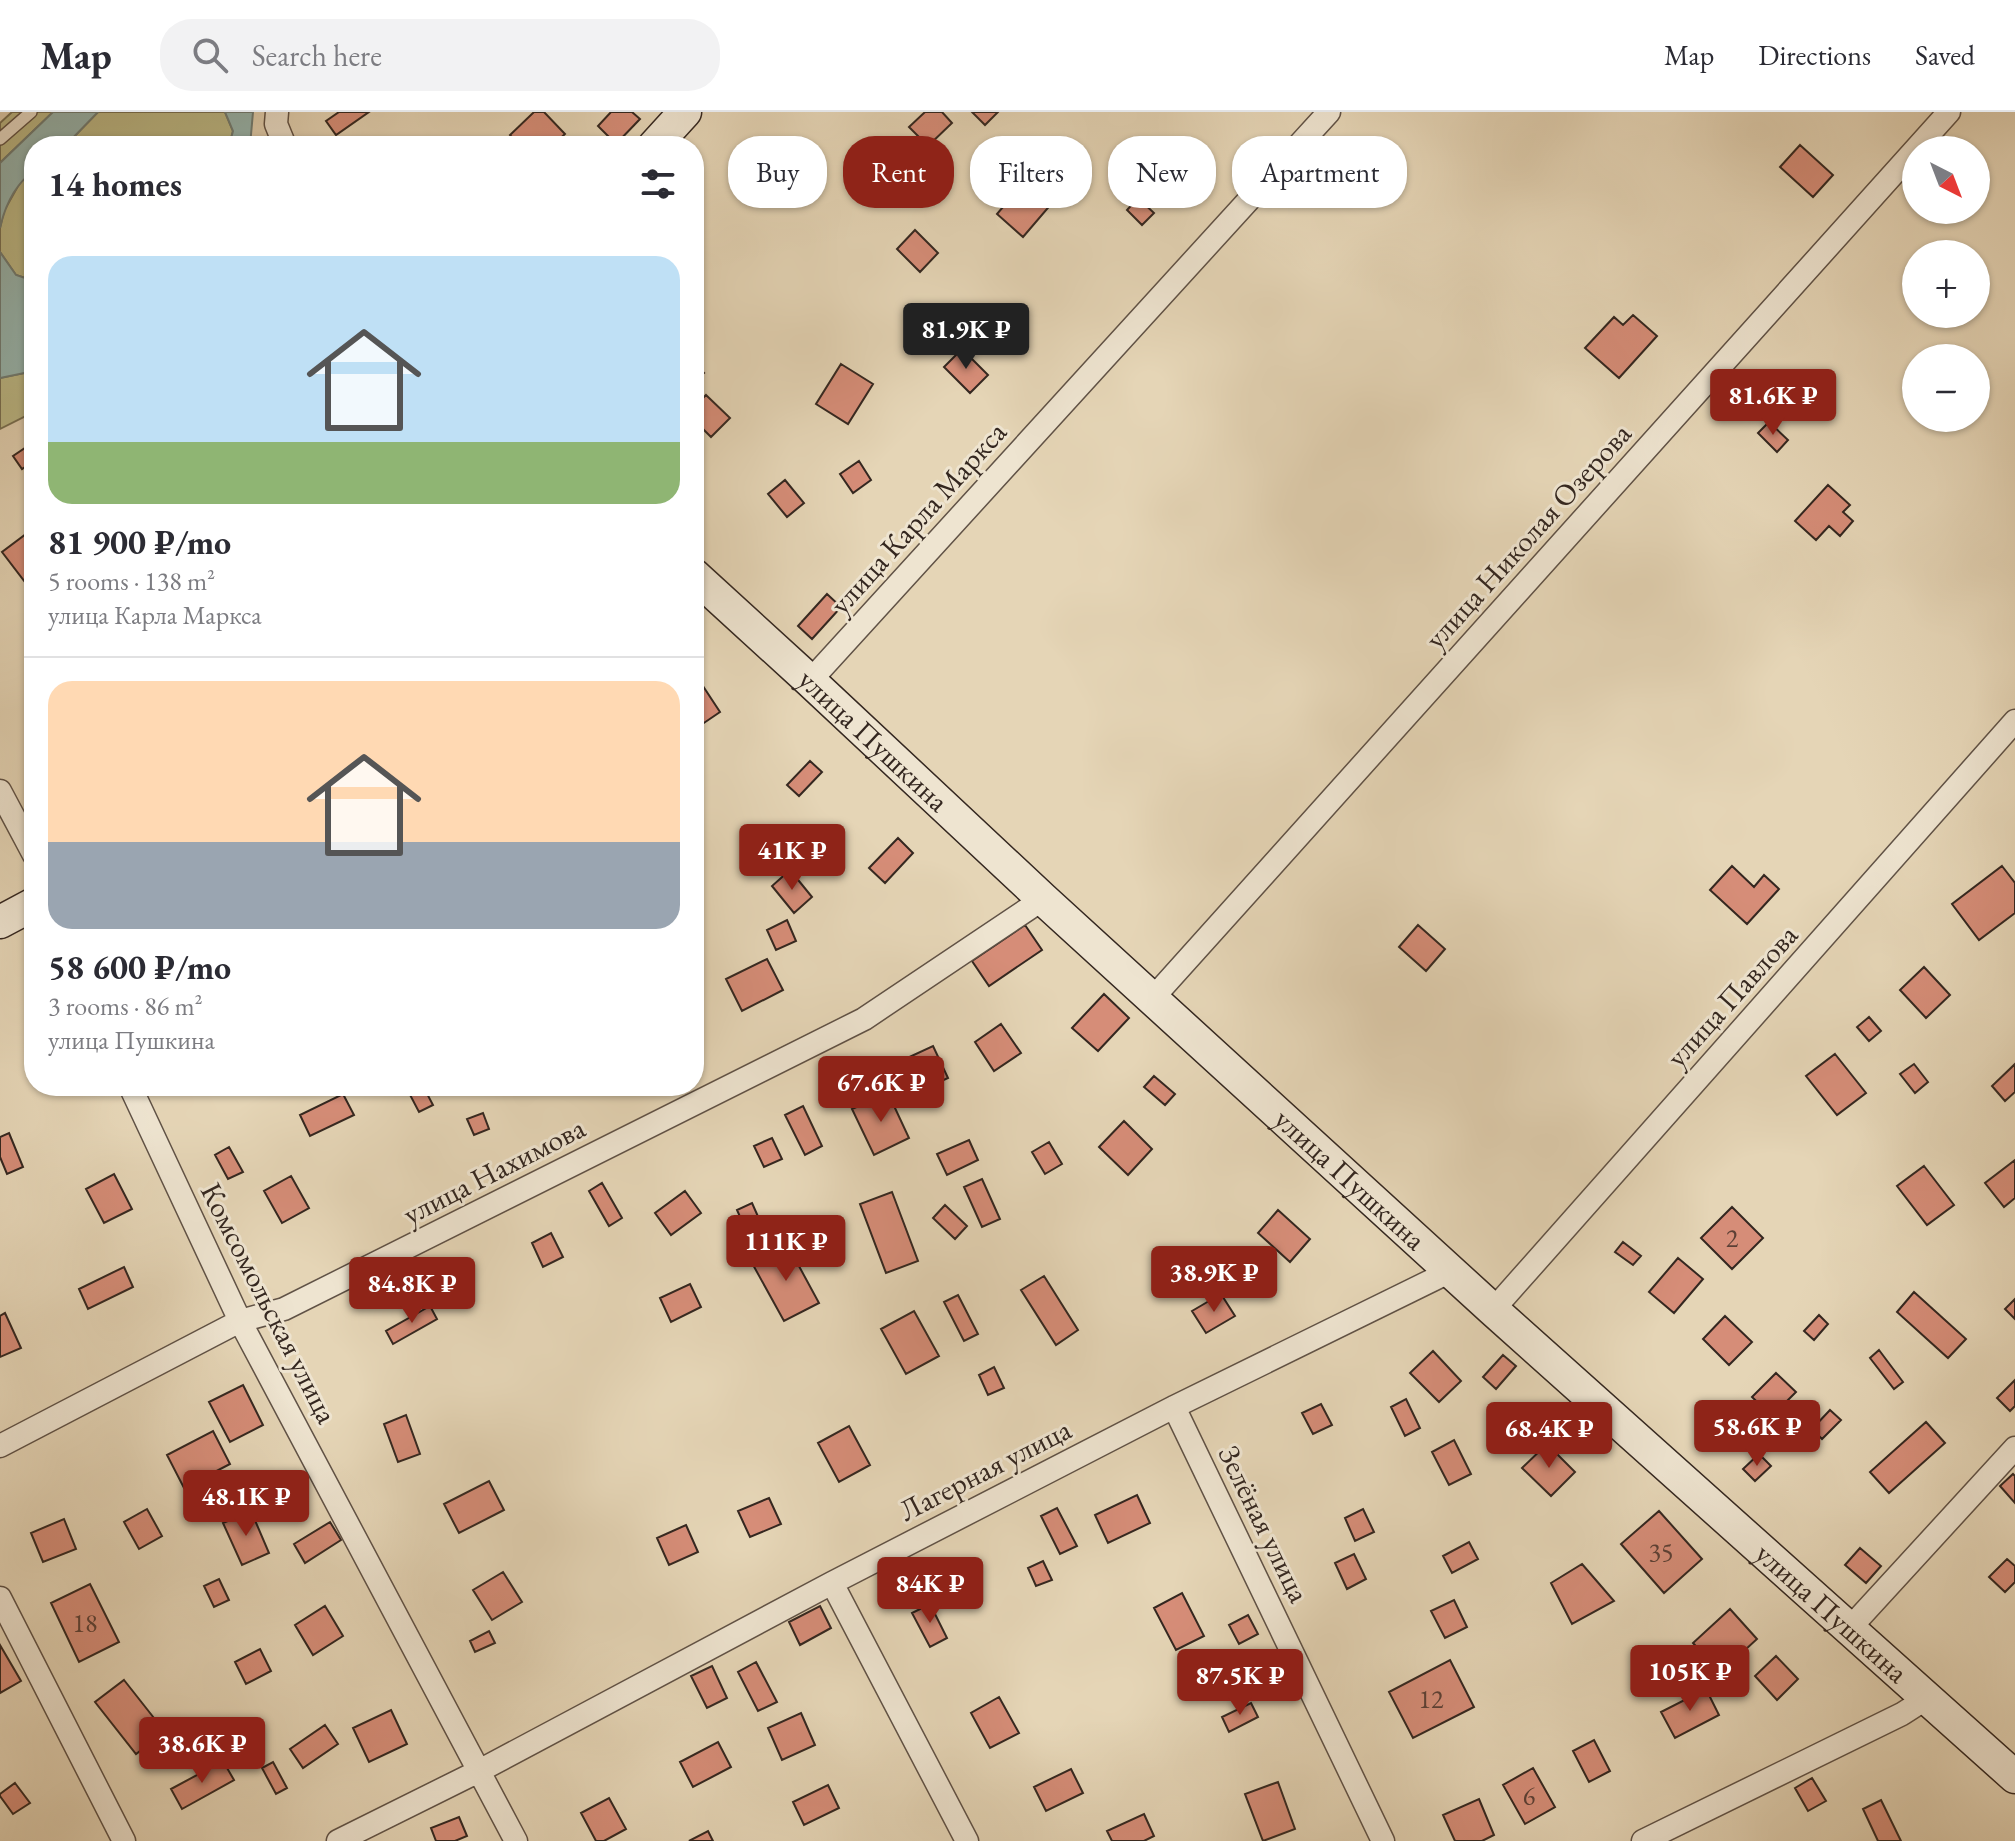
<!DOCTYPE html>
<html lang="en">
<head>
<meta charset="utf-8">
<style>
	:root { --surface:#fff; --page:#f2f2f3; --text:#2b2b33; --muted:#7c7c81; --line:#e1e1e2; --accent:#8f2418 }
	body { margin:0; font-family:"EB Garamond",serif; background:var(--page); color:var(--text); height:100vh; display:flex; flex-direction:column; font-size:30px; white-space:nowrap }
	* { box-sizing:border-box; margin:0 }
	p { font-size:26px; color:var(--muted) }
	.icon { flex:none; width:44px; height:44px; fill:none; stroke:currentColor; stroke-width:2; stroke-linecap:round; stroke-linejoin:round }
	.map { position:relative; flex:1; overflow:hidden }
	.panel { position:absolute; left:24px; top:24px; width:680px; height:960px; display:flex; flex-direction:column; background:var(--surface); border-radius:32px; box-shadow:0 2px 6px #0004 }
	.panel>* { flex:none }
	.banner { position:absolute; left:728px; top:24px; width:760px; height:72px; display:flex; gap:16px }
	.needle { width:52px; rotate:138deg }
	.tools { position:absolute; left:1902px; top:24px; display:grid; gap:16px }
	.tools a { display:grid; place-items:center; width:88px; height:88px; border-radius:50%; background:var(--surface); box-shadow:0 2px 6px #0004; font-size:40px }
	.price { position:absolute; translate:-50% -68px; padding:0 18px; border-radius:8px; background:var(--accent); color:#fff; font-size:26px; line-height:52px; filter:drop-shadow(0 2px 4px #0008) }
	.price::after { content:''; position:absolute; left:50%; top:48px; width:24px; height:18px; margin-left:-12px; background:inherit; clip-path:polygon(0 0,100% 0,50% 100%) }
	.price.selected { background:#222; color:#fff }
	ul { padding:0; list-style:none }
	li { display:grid; align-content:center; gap:16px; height:424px; padding:0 24px }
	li+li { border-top:2px solid var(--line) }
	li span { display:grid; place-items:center; height:248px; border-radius:24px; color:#555 }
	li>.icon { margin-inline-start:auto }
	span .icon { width:144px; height:144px; fill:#fffc; stroke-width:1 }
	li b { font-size:34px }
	h2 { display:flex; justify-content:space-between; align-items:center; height:96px; padding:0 24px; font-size:34px }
	.tag { padding:0 28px; border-radius:32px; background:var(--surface); box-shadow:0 2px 6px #0004; font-size:28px; line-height:72px }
	.tag.selected { background:var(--accent); color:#fff }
	header { display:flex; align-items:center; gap:48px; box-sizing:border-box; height:112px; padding:0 40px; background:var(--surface); border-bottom:2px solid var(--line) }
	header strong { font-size:38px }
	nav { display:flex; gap:44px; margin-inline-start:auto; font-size:28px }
	.search { width:560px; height:72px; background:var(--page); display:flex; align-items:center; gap:20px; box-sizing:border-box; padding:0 28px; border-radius:32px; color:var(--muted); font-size:30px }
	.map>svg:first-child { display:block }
</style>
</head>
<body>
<header>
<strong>Map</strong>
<div class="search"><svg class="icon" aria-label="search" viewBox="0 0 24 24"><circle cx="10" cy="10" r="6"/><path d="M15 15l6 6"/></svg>Search here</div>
<nav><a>Map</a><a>Directions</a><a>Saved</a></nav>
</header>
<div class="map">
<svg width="2015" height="1729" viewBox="0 0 2015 1729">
	<rect width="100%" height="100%" fill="#e5d5b6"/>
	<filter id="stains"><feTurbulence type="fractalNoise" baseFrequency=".0025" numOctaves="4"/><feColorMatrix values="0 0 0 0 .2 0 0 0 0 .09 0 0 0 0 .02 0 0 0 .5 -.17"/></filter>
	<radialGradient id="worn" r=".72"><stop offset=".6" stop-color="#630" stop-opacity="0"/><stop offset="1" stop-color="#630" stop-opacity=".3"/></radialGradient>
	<path fill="#bcbb89" stroke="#787154" stroke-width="2" d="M12,0H53L0,51V11Z
		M98,0H225L233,19L229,34H65Z
		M34,59V169L16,163L0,140V116L4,99L22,67Z
		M34,259V300L0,317V266Z"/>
	<path fill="#96b8b3" stroke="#6f7e78" stroke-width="2" d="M53,0H98L65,34H34V59C15,72 5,94 0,116V51Z
		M225,0H253L250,34H229L233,19Z
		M0,140L16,163L34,169V259L0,266Z"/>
	<path fill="#d68d78" stroke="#342720" stroke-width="2" d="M339,0H369L336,23L326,9Z
		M534,0H544L565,22L552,34H520L510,23Z
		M611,0H632L640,7L616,32L598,14Z
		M925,0H942L952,11L928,34L909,15Z
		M972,0H998L985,13Z
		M996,29L1018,50L1001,67L979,46Z
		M1800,33L1833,63L1813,85L1780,55Z
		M1044,47L1071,69L1023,125L997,102Z
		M1138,86L1154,101L1142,113L1127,98Z
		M915,118L938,141L920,160L897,137Z
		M1633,203L1657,224L1619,266L1585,236L1614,205L1623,213Z
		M962,237L988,263L970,281L944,255Z
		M694,251L704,261L694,270Z
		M841,252L873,272L848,312L816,292Z
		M706,283L730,306L711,325L694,308V295Z
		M1769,310L1788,328L1777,340L1758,321Z
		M28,334L34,343V349L22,357L13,344Z
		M859,349L871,368L853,381L840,362Z
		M785,368L804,391L787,405L768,382Z
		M1828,373L1850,393L1843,400L1853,409L1840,424L1829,414L1816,428L1795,409Z
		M30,419L34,425V463L25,470L2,440Z
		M827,482L841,495L812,527L798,514Z
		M697,565L720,600L695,617L694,567Z
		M810,649L822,660L799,684L787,673Z
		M898,726L913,741L885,771L869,756Z
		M1732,754L1754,775L1764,763L1779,777L1747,812L1710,778Z
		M2002,754L2015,771V801L1979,828L1952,792Z
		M790,758L812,785L794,801L772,774Z
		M787,808L796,829L776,838L767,818Z
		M1025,813L1042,838L989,874L972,849Z
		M1418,813L1445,837L1426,859L1399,835Z
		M767,847L783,878L742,899L726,867Z
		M1924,855L1950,883L1926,906L1900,878Z
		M1104,882L1129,906L1098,939L1072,916Z
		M1869,905L1881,919L1869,929L1857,915Z
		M1001,912L1021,941L994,959L975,930Z
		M933,934L948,966L920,979L905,947Z
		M1835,942L1866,981L1837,1003L1806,964Z
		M1914,952L1928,970L1915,981L1900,962Z
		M2015,952V980L2005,989L1992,974Z
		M1154,964L1175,982L1165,993L1144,975Z
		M418,974H423L433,993L419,1000L408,979Z
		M888,981L909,1026L874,1043L852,997Z
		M343,982L354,1003L310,1024L300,1003Z
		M803,994L822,1034L805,1043L785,1003Z
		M483,1001L489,1017L474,1023L467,1007Z
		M1124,1009L1152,1037L1128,1063L1099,1035Z
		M9,1021L23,1055L7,1062L0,1045V1025Z
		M772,1026L782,1047L764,1055L754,1034Z
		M969,1028L978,1048L947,1063L937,1042Z
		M1049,1030L1062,1052L1045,1062L1032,1040Z
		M229,1035L243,1060L228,1067L215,1043Z
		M2015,1048V1086L2004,1095L1985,1071Z
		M1924,1054L1954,1093L1927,1113L1897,1074Z
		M114,1062L132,1097L104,1111L86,1077Z
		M291,1064L309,1096L282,1111L264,1079Z
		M982,1067L1000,1107L982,1115L964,1075Z
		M602,1071L622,1106L609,1114L589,1079Z
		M685,1079L701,1101L671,1123L655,1101Z
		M892,1080L918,1149L886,1161L860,1092Z
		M752,1091L760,1109L745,1116L737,1098Z
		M945,1093L967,1114L955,1127L933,1106Z
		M1732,1095L1763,1126L1732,1157L1701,1126Z
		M1278,1098L1310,1127L1290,1150L1258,1121Z
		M551,1121L563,1145L543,1155L532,1131Z
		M1623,1130L1641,1144L1633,1153L1615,1140Z
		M787,1132L819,1191L784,1209L752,1151Z
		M1678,1146L1703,1167L1674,1201L1649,1180Z
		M124,1155L133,1175L88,1197L79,1177Z
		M1044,1164L1078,1218L1056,1233L1021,1178Z
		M690,1172L701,1195L671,1210L660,1186Z
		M1914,1180L1966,1227L1948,1246L1897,1200Z
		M1221,1182L1235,1204L1206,1221L1192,1199Z
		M958,1183L978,1222L964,1229L944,1190Z
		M2015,1187V1207L2005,1197Z
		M430,1194L437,1207L393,1232L386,1219Z
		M914,1199L939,1244L906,1262L881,1217Z
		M5,1201L21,1236L0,1245V1204Z
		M1819,1203L1828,1212L1814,1228L1804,1219Z
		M1725,1204L1752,1230L1729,1253L1703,1227Z
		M1879,1238L1903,1270L1894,1277L1870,1246Z
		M1433,1239L1461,1269L1439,1290L1410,1261Z
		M1503,1243L1516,1254L1496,1277L1483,1265Z
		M994,1255L1004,1276L988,1283L979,1263Z
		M1776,1261L1796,1280L1772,1304L1752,1285Z
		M2015,1268V1294L2010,1299L1997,1286Z
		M243,1273L263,1313L230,1330L209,1290Z
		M1406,1287L1420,1316L1405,1324L1391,1295Z
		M1321,1292L1332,1313L1313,1322L1302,1301Z
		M1830,1298L1841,1308L1822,1327L1812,1317Z
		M406,1303L420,1342L398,1350L384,1312Z
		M1926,1310L1945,1331L1889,1381L1870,1360Z
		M849,1314L870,1353L839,1370L818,1331Z
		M213,1319L230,1352L184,1376L167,1343Z
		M1454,1328L1471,1362L1449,1373L1432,1340Z
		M1547,1332L1575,1360L1551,1384L1522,1356Z
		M1759,1342L1771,1354L1755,1369L1743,1357Z
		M2013,1362L2015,1364V1391L2000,1374Z
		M489,1369L504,1398L459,1421L444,1392Z
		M1137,1383L1150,1411L1108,1431L1095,1403Z
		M769,1386L781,1412L750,1425L738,1399Z
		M1057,1396L1077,1434L1060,1442L1041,1404Z
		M147,1397L162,1424L139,1437L124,1410Z
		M1363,1397L1374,1420L1355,1429L1345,1406Z
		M251,1399L269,1441L242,1453L223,1411Z
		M1659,1399L1702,1447L1664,1481L1621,1432Z
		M64,1407L76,1437L43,1450L31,1421Z
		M330,1410L341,1428L305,1451L294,1432Z
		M686,1413L698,1440L669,1453L657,1426Z
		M1469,1430L1478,1447L1452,1461L1443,1444Z
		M1860,1436L1881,1454L1866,1471L1845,1453Z
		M1354,1442L1366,1467L1347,1477L1335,1451Z
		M2007,1447L2015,1454V1470L2005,1480L1989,1465Z
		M1043,1449L1052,1468L1036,1474L1028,1456Z
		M1582,1452L1614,1489L1572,1512L1551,1471Z
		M503,1460L522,1490L492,1508L473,1478Z
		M219,1467L229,1488L214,1495L204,1474Z
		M90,1472L119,1530L79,1550L51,1491Z
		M1182,1481L1204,1524L1176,1538L1154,1496Z
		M1454,1488L1467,1515L1445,1526L1431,1499Z
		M930,1492L947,1526L930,1535L912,1501Z
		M325,1494L343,1524L313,1543L295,1513Z
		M820,1494L831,1516L800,1533L789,1510Z
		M1730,1497L1757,1527L1720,1561L1693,1531Z
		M1248,1503L1258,1522L1239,1532L1229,1513Z
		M489,1519L495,1531L475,1540L470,1529Z
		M0,1533L21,1569L0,1581Z
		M260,1537L271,1559L246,1572L235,1550Z
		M1776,1544L1798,1567L1777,1588L1755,1564Z
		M1450,1548L1474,1595L1413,1626L1389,1580Z
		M756,1550L777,1590L758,1599L738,1560Z
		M712,1554L727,1586L707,1596L691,1564Z
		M124,1568L165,1620L136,1642L95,1590Z
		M1706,1577L1719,1603L1675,1626L1661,1600Z
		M999,1585L1019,1621L990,1636L971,1601Z
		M1251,1591L1258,1605L1229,1620L1222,1605Z
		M391,1598L407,1632L369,1650L353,1616Z
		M801,1601L815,1633L782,1648L768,1616Z
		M325,1613L338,1632L303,1656L290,1637Z
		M1594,1628L1610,1659L1589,1670L1573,1639Z
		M718,1630L731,1655L693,1675L680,1650Z
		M223,1649L234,1668L182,1697L171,1677Z
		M273,1650L287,1676L276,1682L262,1656Z
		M1533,1656L1555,1695L1525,1712L1503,1673Z
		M1071,1657L1083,1681L1046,1699L1034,1675Z
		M1812,1666L1826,1689L1808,1699L1795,1676Z
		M1278,1670L1295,1717L1263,1729L1245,1682Z
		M15,1671L30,1691L13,1702L0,1684V1682Z
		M828,1673L839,1696L804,1713L793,1690Z
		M609,1686L626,1717L604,1729H596L581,1701Z
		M1479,1687L1494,1723L1482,1729H1455L1443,1703Z
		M1881,1688L1901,1729H1878L1863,1697Z
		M1144,1702L1154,1724L1144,1729H1112L1107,1719Z
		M459,1705L467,1724L455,1729H436L431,1716Z
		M708,1719L713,1729H689Z"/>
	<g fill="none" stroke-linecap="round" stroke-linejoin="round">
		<defs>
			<path id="service" d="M0,27L31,0"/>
			<path id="minor" d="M277,0L276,12L285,34
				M810,569L1329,0
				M0,679L34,743
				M1152,887L1949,0
				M130,974L240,1209L516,1729
				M1493,1198L2015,609
				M1174,1295L1383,1729
				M0,1334L240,1209L284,1197L864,907L1043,787
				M832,1471L967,1729
				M0,1486L124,1729
				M1849,1517L2015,1336
				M338,1729L479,1659L832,1471L1174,1295L1451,1159
				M1643,1729L1902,1602L1927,1586"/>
			<g id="secondary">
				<path d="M654,34L685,0"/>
				<path id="s1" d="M694,463L810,569L1043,787L1493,1198L2015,1665"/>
				<path d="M0,810L34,792"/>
			</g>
		</defs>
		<use href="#service" stroke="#605246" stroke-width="14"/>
		<use href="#minor" stroke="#605246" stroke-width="25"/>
		<use href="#secondary" stroke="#342720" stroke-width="35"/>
		<use href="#service" stroke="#eee4d0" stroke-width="11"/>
		<use href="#minor" stroke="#eee4d0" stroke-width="22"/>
		<use href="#secondary" stroke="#eee4d0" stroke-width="32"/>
	</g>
	<g text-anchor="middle" stroke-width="6" stroke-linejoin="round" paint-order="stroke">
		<g font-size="26" fill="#5c4036">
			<text x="1732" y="1135">2</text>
			<text x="1661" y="1449">35</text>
			<text x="85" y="1520">18</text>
			<text x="1431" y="1596">12</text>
			<text x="1529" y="1693">6</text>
		</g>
		<g font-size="30" fill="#342720" stroke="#eee4d0">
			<text transform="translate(918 406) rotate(-48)" y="10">улица Карла Маркса</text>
			<text transform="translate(1528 424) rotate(-48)" y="10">улица Николая Озерова</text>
			<text dy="10" stroke="none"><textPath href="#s1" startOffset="244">улица Пушкина</textPath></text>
			<text transform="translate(1732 884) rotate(-48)" y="10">улица Павлова</text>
			<text transform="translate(494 1059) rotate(-27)" y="10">улица Нахимова</text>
			<text dy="10" stroke="none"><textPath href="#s1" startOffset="892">улица Пушкина</textPath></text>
			<text transform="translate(269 1191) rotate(63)" y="10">Комсомольская улица</text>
			<text transform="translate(985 1358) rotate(-27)" y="10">Лагерная улица</text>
			<text transform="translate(1264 1412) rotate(64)" y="10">Зелёная улица</text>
			<text dy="10" stroke="none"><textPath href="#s1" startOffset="1540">улица Пушкина</textPath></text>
		</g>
	</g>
	<rect width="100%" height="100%" filter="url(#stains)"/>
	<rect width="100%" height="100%" fill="url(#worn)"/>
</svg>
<div class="tools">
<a><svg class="needle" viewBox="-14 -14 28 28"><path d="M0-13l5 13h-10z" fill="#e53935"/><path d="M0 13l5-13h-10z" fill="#7c7c81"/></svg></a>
<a>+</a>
<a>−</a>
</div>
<b class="price selected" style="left:966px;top:259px">81.9K ₽</b>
<b class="price" style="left:1773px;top:325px">81.6K ₽</b>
<b class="price" style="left:792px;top:780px">41K ₽</b>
<b class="price" style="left:881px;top:1012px">67.6K ₽</b>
<b class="price" style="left:786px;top:1171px">111K ₽</b>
<b class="price" style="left:1214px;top:1202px">38.9K ₽</b>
<b class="price" style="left:412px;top:1213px">84.8K ₽</b>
<b class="price" style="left:1757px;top:1356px">58.6K ₽</b>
<b class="price" style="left:1549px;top:1358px">68.4K ₽</b>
<b class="price" style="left:246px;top:1426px">48.1K ₽</b>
<b class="price" style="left:930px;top:1513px">84K ₽</b>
<b class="price" style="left:1690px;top:1601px">105K ₽</b>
<b class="price" style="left:1240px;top:1605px">87.5K ₽</b>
<b class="price" style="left:202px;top:1673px">38.6K ₽</b>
<div class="banner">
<a class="tag">Buy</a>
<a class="tag selected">Rent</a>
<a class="tag">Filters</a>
<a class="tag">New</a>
<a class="tag">Apartment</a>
</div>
<section class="panel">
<h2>14 homes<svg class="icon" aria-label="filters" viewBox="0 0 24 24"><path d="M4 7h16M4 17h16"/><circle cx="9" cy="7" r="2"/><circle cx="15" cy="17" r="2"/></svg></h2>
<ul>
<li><span style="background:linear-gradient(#bfe0f5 75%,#8fb573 0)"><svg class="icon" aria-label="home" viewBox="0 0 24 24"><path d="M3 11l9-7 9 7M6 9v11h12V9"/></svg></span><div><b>81 900 ₽/mo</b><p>5 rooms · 138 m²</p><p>улица Карла Маркса</p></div></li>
<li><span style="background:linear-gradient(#ffd9b3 65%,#9aa5b1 0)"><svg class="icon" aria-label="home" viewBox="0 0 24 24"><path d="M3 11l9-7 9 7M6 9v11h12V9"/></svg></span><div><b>58 600 ₽/mo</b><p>3 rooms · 86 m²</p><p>улица Пушкина</p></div></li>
</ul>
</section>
</div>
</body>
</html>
